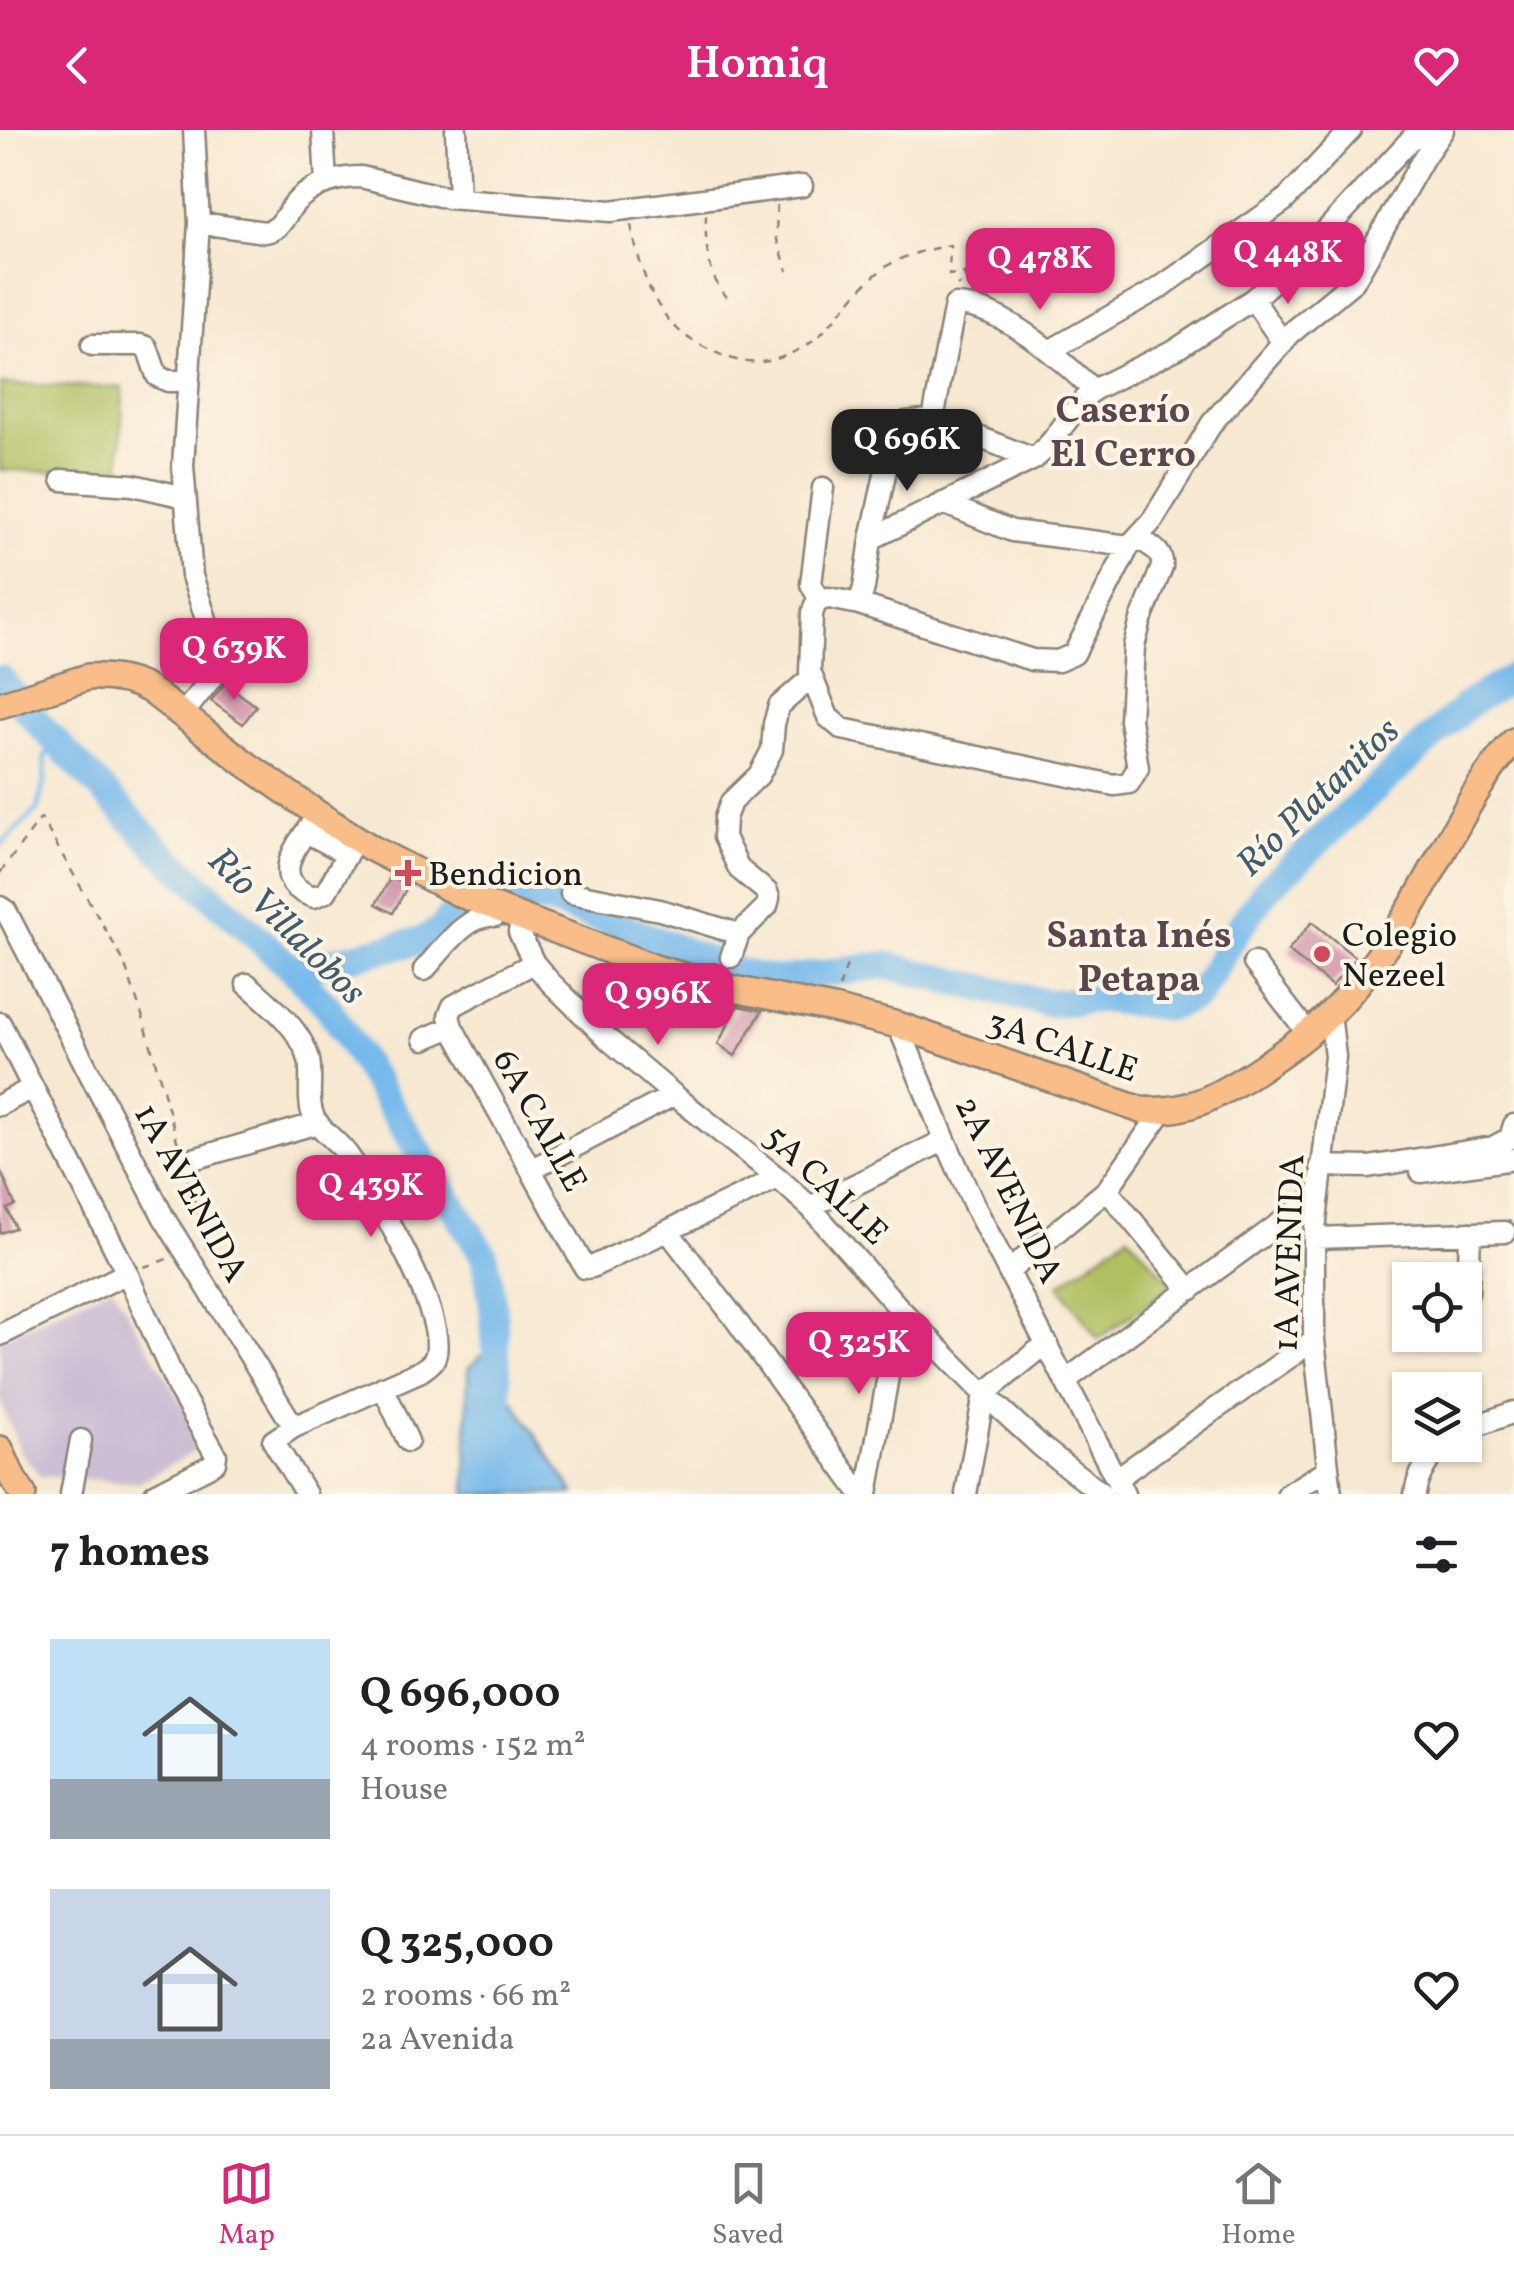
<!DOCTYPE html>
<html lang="en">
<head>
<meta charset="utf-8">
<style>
	:root { --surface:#fff; --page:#f6f6f6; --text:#202124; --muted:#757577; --line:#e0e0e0; --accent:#db2777 }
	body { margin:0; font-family:Vollkorn,serif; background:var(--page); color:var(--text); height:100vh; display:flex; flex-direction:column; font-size:38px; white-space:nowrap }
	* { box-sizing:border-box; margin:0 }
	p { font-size:32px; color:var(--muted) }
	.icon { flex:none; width:55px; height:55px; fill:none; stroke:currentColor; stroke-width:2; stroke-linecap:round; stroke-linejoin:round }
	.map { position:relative; height:1364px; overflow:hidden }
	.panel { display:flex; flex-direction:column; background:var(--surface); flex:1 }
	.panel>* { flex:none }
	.buttons { position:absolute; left:1392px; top:1132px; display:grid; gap:20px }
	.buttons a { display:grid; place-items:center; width:90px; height:90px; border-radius:0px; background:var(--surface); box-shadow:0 2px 8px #0004; font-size:50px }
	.price { position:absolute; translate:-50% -85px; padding:0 22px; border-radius:20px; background:var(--accent); color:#fff; font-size:32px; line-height:65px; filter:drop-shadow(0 2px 5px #0008) }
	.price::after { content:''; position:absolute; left:50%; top:60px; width:30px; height:22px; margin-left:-15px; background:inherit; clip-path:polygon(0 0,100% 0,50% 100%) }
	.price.active { background:#222; color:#fff }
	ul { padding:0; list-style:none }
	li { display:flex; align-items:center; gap:30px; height:250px; padding:0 50px }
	li span { display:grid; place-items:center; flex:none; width:280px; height:200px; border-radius:0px; color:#555 }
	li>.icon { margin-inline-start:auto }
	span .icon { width:120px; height:120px; fill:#fffc; stroke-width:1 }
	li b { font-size:42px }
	h2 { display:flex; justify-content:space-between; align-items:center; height:120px; padding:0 50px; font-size:42px }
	header { display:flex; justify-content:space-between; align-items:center; height:130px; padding:0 50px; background:var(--accent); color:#fff; font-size:45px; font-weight:600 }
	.menu { display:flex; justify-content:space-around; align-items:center; height:140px; border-top:2px solid var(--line); background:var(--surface); font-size:28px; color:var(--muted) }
	.menu a { display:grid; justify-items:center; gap:5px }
	.menu .active { color:var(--accent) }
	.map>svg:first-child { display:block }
</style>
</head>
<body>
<header><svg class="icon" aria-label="back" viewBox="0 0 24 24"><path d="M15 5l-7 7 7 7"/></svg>Homiq<svg class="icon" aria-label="heart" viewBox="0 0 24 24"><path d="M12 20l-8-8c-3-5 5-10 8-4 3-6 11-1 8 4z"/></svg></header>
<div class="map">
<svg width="1514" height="1364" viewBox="0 0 1514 1364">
	<rect width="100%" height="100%" fill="#fcf5e5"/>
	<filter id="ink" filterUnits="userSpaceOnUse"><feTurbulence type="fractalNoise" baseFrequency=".01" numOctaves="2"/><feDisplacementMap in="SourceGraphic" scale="20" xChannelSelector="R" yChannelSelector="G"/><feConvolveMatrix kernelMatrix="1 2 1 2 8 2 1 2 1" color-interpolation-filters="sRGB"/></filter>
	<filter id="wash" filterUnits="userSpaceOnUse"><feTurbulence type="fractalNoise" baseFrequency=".0048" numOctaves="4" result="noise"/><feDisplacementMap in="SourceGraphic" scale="40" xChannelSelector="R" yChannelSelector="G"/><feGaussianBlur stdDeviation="2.25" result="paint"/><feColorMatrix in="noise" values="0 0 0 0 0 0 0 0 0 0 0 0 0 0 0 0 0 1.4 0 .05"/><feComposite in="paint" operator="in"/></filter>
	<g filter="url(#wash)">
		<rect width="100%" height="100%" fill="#f7e8d1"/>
		<path fill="#ccbfd4" d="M112,1156L206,1314L139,1353L40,1346L20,1321L0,1271V1209Z"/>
		<path fill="#b0bf62" stroke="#666e3f" stroke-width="2.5" d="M0,254L123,258L120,344L0,340Z
			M1128,1105L1173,1155L1098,1209L1059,1155Z"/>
		<path fill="#76b9eb" stroke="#496a84" stroke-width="2.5" d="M482,1225L497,1239L507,1261L575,1364H466L468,1238Z"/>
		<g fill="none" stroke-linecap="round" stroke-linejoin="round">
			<path stroke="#76b9eb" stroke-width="5" d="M0,716L37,680L45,649V628L52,607"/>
			<path stroke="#76b9eb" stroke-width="28" d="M0,549L44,599L159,719L293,840L328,877L485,1127L493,1177L499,1273
				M293,840L423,810L442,798L450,787L474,771L504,767L527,769L554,773L629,799L735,841L755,846L779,850L885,835L1047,873L1102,869L1170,877L1198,866L1237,801L1268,758L1467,575L1514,546"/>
		</g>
		<g id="blocks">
			<path fill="#d092ac" d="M225,553L256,576L243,594L211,571Z
				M391,747L408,755L393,783L376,774Z
				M1312,792L1356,828L1332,856L1288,821Z
				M738,876L762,881L735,926L718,914Z
				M0,1039L15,1075L7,1079L15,1098L0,1103Z"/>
		</g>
	</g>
	<g filter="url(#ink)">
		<use href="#blocks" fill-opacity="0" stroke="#8a8276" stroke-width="2.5"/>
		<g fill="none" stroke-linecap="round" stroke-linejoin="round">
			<defs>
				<path id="minor" d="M323,0L326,53
					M456,0L459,69
					M199,93L265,102C285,99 285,80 299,69C316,54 339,47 361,47L448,68L611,81L802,56
					M1253,169L1283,213
					M92,215H141L147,217L157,246L168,251H189
					M1051,220L1158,159L1284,71L1351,0
					M933,289L955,175C1001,175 1061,229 1093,260
					M62,350L133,355L185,367
					M943,373L1012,401L1129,416
					M1138,408C1150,416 1164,421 1162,437L1141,490L1134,516L1130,590L1138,638L1129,653L1114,655L842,599L828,587L810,542L812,484L815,475L820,470L829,468L859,474L1032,530L1058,531L1074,524L1129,416L1152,391L1212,293L1291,203L1354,151L1424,27L1443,0
					M871,409L1034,329C1058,310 1070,280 1093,260L1178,218L1253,169L1306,122L1412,8L1427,4L1437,7
					M820,470L811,454L823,358
					M859,474L864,458L871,409L895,298L906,292L933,289L1034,329
					M183,584L217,541L219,529L192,446L183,336L199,93L194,0
					M318,684C299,713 264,750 314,767L326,762L356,708
					M306,702L347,724
					M571,763L660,780L739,804
					M0,777L6,781L164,1088L294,1297L273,1311L306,1364
					M522,786L519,802L534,833L550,852L608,909L674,965L778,1048L810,1077L900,1179L984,1264L1043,1318L1102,1364
					M731,827L739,804L767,776L769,768L767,762L739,739L724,707L725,688L731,672L759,645L772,620L774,594L779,576L812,547
					M534,833L453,876L449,886L452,897L585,1138L592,1137L778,1048
					M1254,833L1307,902
					M424,840C442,821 466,783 495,786L498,777
					M247,854C269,873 302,900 309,930C313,949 305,974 316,991C324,1003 338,1012 347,1024C370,1055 456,1197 433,1231C430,1235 425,1238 421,1241L294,1297
					M1330,883L1335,927L1314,1108V1210L1331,1364
					M0,893L127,1143L178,1258L216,1325L215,1332L208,1337L155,1364
					M898,895L945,1010L975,1077L1124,1364
					M424,909L452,897
					M0,975L32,958
					M183,1032L318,993
					M1321,1036L1368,1037L1493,1017L1510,1008L1514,995
					M532,1039L674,965
					M1421,1042L1514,1029
					M1107,1060L1190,1160
					M810,1077L945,1010
					M668,1101L733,1186L861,1364
					M1314,1108L1505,1102
					M1009,1141L1107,1060L1162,982
					M1468,1163L1470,1103
					M0,1205L127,1143
					M1065,1251L1317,1066
					M383,1257L408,1311
					M1465,1300L1514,1282
					M1117,1348L1314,1210
					M71,1364L81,1310
					M867,1364L900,1179
					M966,1364L984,1264L1047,1213
					M1288,1364L1327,1340
					M1415,1364C1417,1346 1429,1327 1443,1315"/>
				<path id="major" d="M0,575L88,547C111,546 130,549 150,560L246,634L318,684L371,718L460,764L655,838L719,856L833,879L898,895L1141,980C1186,984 1216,967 1253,943C1279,926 1310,904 1332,882C1360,854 1385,819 1406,786C1443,728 1468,662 1514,611
					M0,1319L13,1349L23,1364"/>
			</defs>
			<use href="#minor" stroke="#8a8276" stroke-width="25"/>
			<use href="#major" stroke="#8a8276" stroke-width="30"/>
			<path stroke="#8a8276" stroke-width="2.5" stroke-dasharray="8 8" stroke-linecap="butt" d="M777,75L776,107L788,141
				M706,85C705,112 707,147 727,167
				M631,95C641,143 655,193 702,216C738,234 759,239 796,221C803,217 810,214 816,209C838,188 855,161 879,142C899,125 924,121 950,115L949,145L965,143V151L957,156
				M0,743L41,688L123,830L145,894L178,1014
				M839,858L848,832
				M188,1050L207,1114L206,1119
				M144,1137L170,1128"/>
			<use href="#minor" stroke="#fff" stroke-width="20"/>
			<use href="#major" stroke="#f8bd88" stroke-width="25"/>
		</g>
	</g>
	<g fill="#d1495b" stroke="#fcf5e5" stroke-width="4">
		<path d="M403 728h10v10h10v10h-10v10h-10v-10h-10v-10h10z"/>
		<circle cx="1322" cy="824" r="10"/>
	</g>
	<g text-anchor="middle" stroke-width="8" stroke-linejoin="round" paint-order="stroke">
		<g font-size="35" fill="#1c1c1c" stroke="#fcf5e5" text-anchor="start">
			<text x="428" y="755">Bendicion</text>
			<text x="1342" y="816">Colegio<tspan x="1342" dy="40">Nezeel</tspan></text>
		</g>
		<g font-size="35" fill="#1c1c1c" stroke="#fcf5e5">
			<text transform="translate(1063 915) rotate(19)" y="12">3A CALLE</text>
			<text transform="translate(541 990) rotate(61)" y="12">6A CALLE</text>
			<text transform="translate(827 1054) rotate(44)" y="12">5A CALLE</text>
			<text transform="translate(1010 1059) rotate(64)" y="12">2A AVENIDA</text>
			<text transform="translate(192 1062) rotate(61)" y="12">1A AVENIDA</text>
			<text transform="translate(1288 1123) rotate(-88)" y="12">1A AVENIDA</text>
		</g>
		<g font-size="38" font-weight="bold" fill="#5b454e" stroke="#fcf5e5">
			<text x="1123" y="292">Caserío<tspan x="1123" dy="44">El Cerro</tspan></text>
			<text x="1139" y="817">Santa Inés<tspan x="1139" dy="44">Petapa</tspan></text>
		</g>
		<g font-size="38" font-style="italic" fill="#405b6f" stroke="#fcf5e5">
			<text transform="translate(1317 666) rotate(-44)" y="13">Río Platanitos</text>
			<text transform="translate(288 795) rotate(45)" y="13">Río Villalobos</text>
		</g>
	</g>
</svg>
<div class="buttons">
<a><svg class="icon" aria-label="locate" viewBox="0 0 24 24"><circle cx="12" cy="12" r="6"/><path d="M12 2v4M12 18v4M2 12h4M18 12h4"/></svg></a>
<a><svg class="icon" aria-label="layers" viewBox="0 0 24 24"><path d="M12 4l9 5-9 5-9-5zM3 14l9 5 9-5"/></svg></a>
</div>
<b class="price" style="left:1288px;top:177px">Q 448K</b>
<b class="price" style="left:1040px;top:183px">Q 478K</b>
<b class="price active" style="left:907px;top:364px">Q 696K</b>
<b class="price" style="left:234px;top:573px">Q 639K</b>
<b class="price" style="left:658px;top:918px">Q 996K</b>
<b class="price" style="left:371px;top:1110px">Q 439K</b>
<b class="price" style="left:859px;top:1267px">Q 325K</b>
</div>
<section class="panel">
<h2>7 homes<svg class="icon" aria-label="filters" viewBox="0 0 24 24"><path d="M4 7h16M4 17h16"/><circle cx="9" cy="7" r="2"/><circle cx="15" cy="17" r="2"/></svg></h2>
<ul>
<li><span style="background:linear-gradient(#bfe0f5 70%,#9aa5b1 0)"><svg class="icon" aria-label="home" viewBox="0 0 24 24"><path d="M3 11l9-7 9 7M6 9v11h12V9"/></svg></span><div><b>Q 696,000</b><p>4 rooms · 152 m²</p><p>House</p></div><svg class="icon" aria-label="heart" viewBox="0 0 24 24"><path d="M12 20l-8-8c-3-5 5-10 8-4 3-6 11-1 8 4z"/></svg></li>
<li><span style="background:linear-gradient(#c9d6e8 75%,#9aa5b1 0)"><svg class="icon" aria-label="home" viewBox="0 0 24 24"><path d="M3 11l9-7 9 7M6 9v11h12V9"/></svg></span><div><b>Q 325,000</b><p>2 rooms · 66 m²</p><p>2a Avenida</p></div><svg class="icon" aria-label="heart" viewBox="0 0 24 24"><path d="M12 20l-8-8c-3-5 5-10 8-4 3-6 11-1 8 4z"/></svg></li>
</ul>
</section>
<nav class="menu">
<a class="active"><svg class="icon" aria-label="map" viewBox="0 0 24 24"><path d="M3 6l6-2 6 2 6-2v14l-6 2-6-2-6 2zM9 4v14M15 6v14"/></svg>Map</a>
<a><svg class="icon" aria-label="saved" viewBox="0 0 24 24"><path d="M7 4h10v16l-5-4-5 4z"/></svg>Saved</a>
<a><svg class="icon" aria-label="home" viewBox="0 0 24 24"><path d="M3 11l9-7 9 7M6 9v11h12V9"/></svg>Home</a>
</nav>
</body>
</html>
